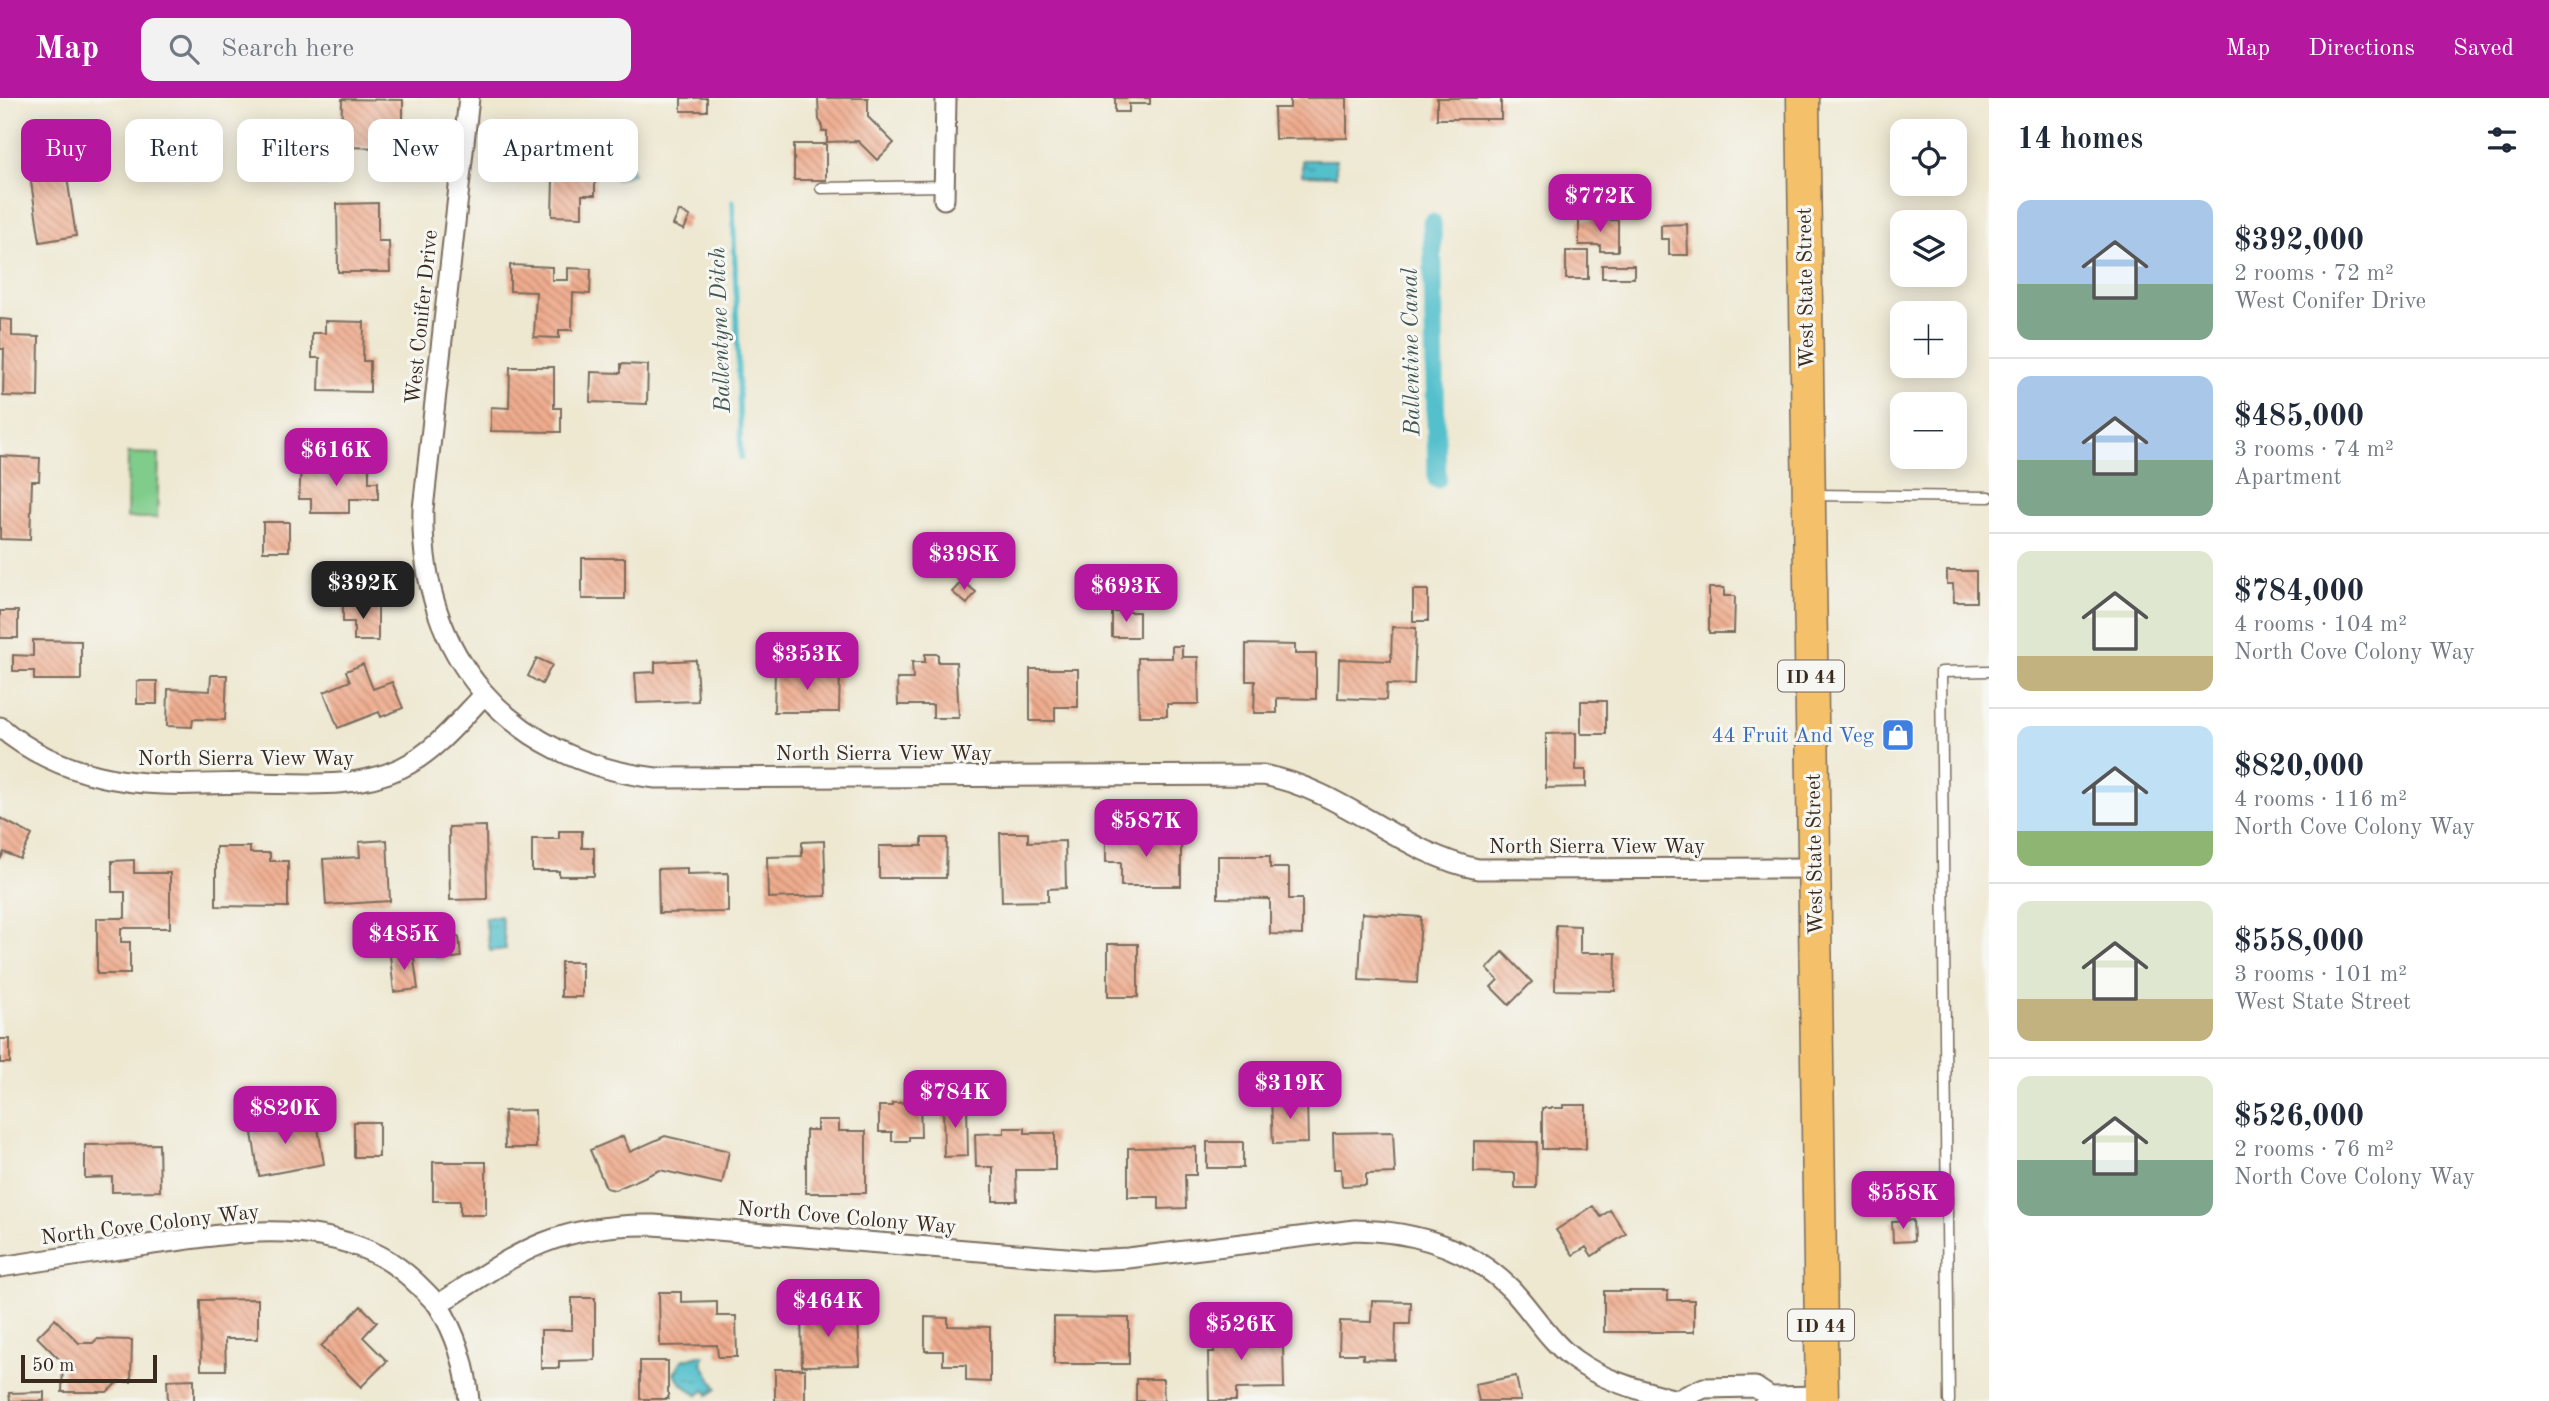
<!DOCTYPE html>
<html lang="en">
<head>
<meta charset="utf-8">
<style>
	:root { --surface:#fff; --page:#f2f2f3; --text:#1f2937; --muted:#747a83; --line:#e0e1e3; --accent:#b5179e }
	body { margin:0; font-family:"Old Standard TT",serif; background:var(--page); color:var(--text); height:100vh; display:flex; flex-direction:column; font-size:26px; white-space:nowrap }
	* { box-sizing:border-box; margin:0 }
	p { font-size:23px; color:var(--muted) }
	.icon { flex:none; width:38px; height:38px; fill:none; stroke:currentColor; stroke-width:2; stroke-linecap:round; stroke-linejoin:round }
	.map { position:relative; flex:1; overflow:hidden }
	.panel { display:flex; flex-direction:column; background:var(--surface); width:560px }
	.panel>* { flex:none }
	.hud { position:absolute; left:21px; top:21px; width:665px; height:63px; display:flex; gap:14px }
	.fabs { position:absolute; left:1890px; top:21px; display:grid; gap:14px }
	.fabs a { display:grid; place-items:center; width:77px; height:77px; border-radius:14px; background:var(--surface); box-shadow:0 4px 18px #0003; font-size:35px }
	.scale { position:absolute; left:21px; bottom:18px; width:136px; box-sizing:border-box; padding-left:7px; border:4px solid #3b2a1e; border-top:0; font-size:19px; line-height:24px; white-space:nowrap; color:#3b2a1e; -webkit-text-stroke:5px #f6f6f2; paint-order:stroke }
	.price { position:absolute; translate:-50% -60px; padding:0 16px; border-radius:14px; background:var(--accent); color:#fff; font-size:23px; line-height:46px; filter:drop-shadow(0 2px 4px #0008) }
	.price::after { content:''; position:absolute; left:50%; top:42px; width:21px; height:16px; margin-left:-10px; background:inherit; clip-path:polygon(0 0,100% 0,50% 100%) }
	.price.selected { background:#222; color:#fff }
	ul { padding:0; list-style:none }
	li { display:flex; align-items:center; gap:21px; height:175px; padding:0 28px }
	li+li { border-top:2px solid var(--line) }
	li span { display:grid; place-items:center; flex:none; width:196px; height:140px; border-radius:14px; color:#555 }
	li>.icon { margin-inline-start:auto }
	span .icon { width:84px; height:84px; fill:#fffc; stroke-width:1 }
	li b { font-size:30px }
	h2 { display:flex; justify-content:space-between; align-items:center; height:84px; padding:0 28px; font-size:30px }
	.tag { padding:0 24px; border-radius:14px; background:var(--surface); box-shadow:0 4px 18px #0003; font-size:24px; line-height:63px }
	.tag.selected { background:var(--accent); color:#fff }
	header { display:flex; align-items:center; gap:42px; box-sizing:border-box; height:98px; padding:0 35px; background:var(--accent); color:#fff }
	header strong { font-size:33px }
	nav { display:flex; gap:38px; margin-inline-start:auto; font-size:24px }
	.search { width:490px; height:63px; background:var(--page); display:flex; align-items:center; gap:18px; box-sizing:border-box; padding:0 24px; border-radius:14px; color:var(--muted); font-size:26px }
	main { display:flex; flex:1; min-height:0 }
	.map>svg:first-child { display:block }
</style>
</head>
<body>
<header>
<strong>Map</strong>
<div class="search"><svg class="icon" aria-label="search" viewBox="0 0 24 24"><circle cx="10" cy="10" r="6"/><path d="M15 15l6 6"/></svg>Search here</div>
<nav><a>Map</a><a>Directions</a><a>Saved</a></nav>
</header>
<main>
<div class="map">
<svg width="1989" height="1303" viewBox="0 0 1989 1303">
	<defs>
		<pattern id="water-ripples" width="26" height="14" patternUnits="userSpaceOnUse" patternTransform="scale(1.75)"><rect width="26" height="14" fill="#53c0cc"/><path d="M2 4q2-2 4 0t4 0M15 11q2-2 4 0t4 0" fill="none" stroke="#469ca5"/></pattern>
		<pattern id="building-back-hatch" width="6" height="6" patternUnits="userSpaceOnUse" patternTransform="scale(1.75)"><rect width="6" height="6" fill="#efac8e"/><path d="M-1 5l2 2M0 0l6 6M5-1l2 2" fill="none" stroke="#c38c73"/></pattern>
	</defs>
	<rect width="100%" height="100%" fill="#f6f6f2"/>
	<filter id="ink" filterUnits="userSpaceOnUse"><feTurbulence type="fractalNoise" baseFrequency=".0143" numOctaves="2"/><feDisplacementMap in="SourceGraphic" scale="14" xChannelSelector="R" yChannelSelector="G"/><feConvolveMatrix kernelMatrix="1 2 1 2 8 2 1 2 1" color-interpolation-filters="sRGB"/></filter>
	<filter id="wash" filterUnits="userSpaceOnUse"><feTurbulence type="fractalNoise" baseFrequency=".00686" numOctaves="4" result="noise"/><feDisplacementMap in="SourceGraphic" scale="28" xChannelSelector="R" yChannelSelector="G"/><feGaussianBlur stdDeviation="1.57" result="paint"/><feColorMatrix in="noise" values="0 0 0 0 0 0 0 0 0 0 0 0 0 0 0 0 0 1.4 0 .05"/><feComposite in="paint" operator="in"/></filter>
	<g filter="url(#wash)">
		<rect width="100%" height="100%" fill="#eee8d1"/>
		<path fill="#7fcc8b" stroke="#5d7b54" stroke-width="2" d="M128,355L159,356L157,420H127Z"/>
		<path fill="url(#water-ripples)" stroke="#477575" stroke-width="2" d="M622,43L633,76L616,82L605,49Z
			M1302,62H1336V78L1302,77Z
			M501,818L506,851L490,853L485,820Z
			M699,1257L704,1258L702,1265L717,1291L708,1297L705,1292L698,1297C688,1292 680,1285 674,1276L682,1262Z"/>
		<g fill="none" stroke-linecap="round" stroke-linejoin="round">
			<path stroke="#53c0cc" stroke-width="5" d="M733,103L741,360"/>
			<path stroke="#53c0cc" stroke-width="19" d="M1432,125L1437,381"/>
		</g>
		<g id="blocks">
			<path fill="url(#building-back-hatch)" d="M681,0H707V13H681Z
				M818,0H868V19L894,45L877,62L858,43L827,44V33H822V26L819,22Z
				M1115,0H1150V6H1129V14H1115Z
				M1290,0H1347V40L1275,41L1274,10H1290Z
				M1437,0H1501V21H1437Z
				M342,1L403,2V25H386L385,50L341,49Z
				M794,46H826V82H794Z
				M559,49L595,50V97H582V119L552,118L553,81H558Z
				M517,56H547V77H517Z
				M65,66L76,138L40,144L29,71Z
				M378,105V143H389L390,174H338L337,106Z
				M679,113L690,118L684,132L673,127Z
				M1898,119H1931V124H1902V154H1898Z
				M1579,122H1618V153H1600V147H1579Z
				M1687,126L1688,157H1669V141H1661V127Z
				M1566,153H1588V181H1566Z
				M510,167L552,169V182H568V170L591,171L590,196L573,195L572,232H559V240L534,239L536,194L510,193Z
				M1602,167H1634V180H1602Z
				M0,221L12,222V238L39,239L38,299L3,298L4,251H0Z
				M325,223L364,224L363,263H370V294L319,293L320,260H312V235H325Z
				M621,266L648,267L647,306L590,304L591,274L621,275Z
				M510,269H554V310H561V334L491,333V309L509,310Z
				M0,358L40,360L39,383H32L30,442L0,441Z
				M301,369H369V384H378V401H349V415H311V401H299Z
				M263,424H289V453H263Z
				M582,460H625V501H582Z
				M1947,473H1976V504H1954L1953,486H1947Z
				M962,483L976,494L967,506L952,494Z
				M1709,490H1724V498H1735L1734,535H1709Z
				M1413,492H1428V523H1413Z
				M343,507H378V543H354V524H343Z
				M0,513H18V540H0Z
				M1112,514H1139V539H1112Z
				M1392,529L1416,530L1414,587L1387,586L1386,602L1338,600L1339,561L1391,563Z
				M33,542L81,543V582H34V573H13V557L33,558Z
				M1246,546L1295,547V556H1316V601L1277,600V615H1254L1255,583H1246Z
				M1172,548H1182V559H1198L1199,606H1167V618H1139L1138,560H1172Z
				M925,556H938V564H956L959,620H933V607H898L897,581H913L912,564H925Z
				M537,560L552,567L542,586L528,578Z
				M696,562L698,603L637,605L635,575L655,574V564Z
				M363,566L373,591L392,584L403,610L381,619L379,614L338,630L324,594L350,583L346,573Z
				M1030,571H1078V609H1055V623H1030Z
				M775,573H840L839,614H774Z
				M211,577H227L225,622L193,621L192,629L167,628L168,591L210,593Z
				M137,583H157V606H137Z
				M1581,603H1606V636H1581Z
				M1576,635V672H1586V689L1546,690V636Z
				M0,720L32,737L20,761L4,754L0,762Z
				M486,728L487,801L450,802L449,729Z
				M559,733H582V750H594V778H559V773H532V741H559Z
				M1000,735H1028V744L1065,743L1066,790L1048,791V803L1002,804Z
				M1106,735H1140V739H1181V788H1121V764H1106Z
				M922,740H947L946,780H879V748H922Z
				M387,742L390,803L326,807L323,761L360,759L359,744Z
				M824,743L826,798L768,800L767,759L802,758V744Z
				M216,749H250V755H270V763H288V809L216,808Z
				M1218,758H1270V770H1289V801H1302V837L1270,836V801L1218,800Z
				M134,762V775H170V830H121V844H130V876H97V820H125V794H112V763Z
				M687,770V776L728,775V814L659,815L658,771Z
				M1362,815L1421,819L1417,885L1359,882Z
				M1556,827L1580,828V855H1616L1615,893L1555,892Z
				M459,839L461,859L438,862L436,841Z
				M1108,846H1138V899H1108Z
				M413,854L418,891L394,894L390,857Z
				M1503,854L1532,884L1509,907L1491,889L1498,882L1487,871Z
				M561,864H582V899H561Z
				M0,941H10V965H0Z
				M1271,1001H1307L1308,1045L1273,1046Z
				M920,1004L921,1039H909V1043H892V1034H879V1008H892V1005Z
				M943,1006H967L968,1058L944,1059Z
				M1563,1007H1586V1051H1542V1010H1563Z
				M535,1012L536,1050H505L504,1013Z
				M283,1017L285,1030L317,1024L324,1066L259,1078L250,1023Z
				M817,1022H839V1033H866V1095H806V1032H817Z
				M354,1024H379V1059H354Z
				M1004,1030H1025V1035H1055V1072H1016L1017,1103H993V1069H976L975,1036L1004,1035Z
				M1393,1034L1395,1075L1366,1076V1087L1342,1088L1341,1071H1334L1333,1035Z
				M623,1038L630,1054L665,1038L729,1053L722,1086L660,1072L615,1092L606,1090L590,1052Z
				M1474,1043L1537,1044L1536,1090H1515V1075L1474,1074Z
				M1207,1044H1243V1070H1207Z
				M159,1046L160,1093L112,1094V1079L85,1080V1047Z
				M1196,1049V1077H1185L1186,1110L1159,1111V1099H1128V1050Z
				M433,1064H486V1117H460V1103H433Z
				M1593,1108L1601,1119L1610,1112L1626,1136L1592,1158L1586,1149L1573,1157L1556,1132Z
				M1913,1122L1914,1143L1893,1144L1892,1123Z
				M1604,1193H1668V1202H1694V1234H1604Z
				M659,1194H681V1204L717,1203V1218H736L737,1259H718L717,1247L660,1248Z
				M572,1200H595V1262L559,1263V1270H541V1232H572Z
				M258,1201V1241H225L226,1272H201L200,1202Z
				M1372,1203L1411,1204L1410,1226H1396L1395,1262L1363,1261V1256H1339L1340,1223L1371,1224Z
				M361,1208L377,1224L363,1239L387,1263L361,1289L321,1248Z
				M801,1209H828V1223L858,1222L860,1267L802,1268Z
				M1241,1217L1242,1248L1283,1247L1284,1290L1236,1291V1303H1209L1208,1254H1214L1213,1218Z
				M925,1219L948,1220V1228L990,1229V1284L966,1283V1267H943V1253H925Z
				M1054,1219L1129,1220V1266H1054Z
				M55,1221L79,1245H93L97,1241L132,1242L131,1284H118L107,1294H62L63,1265L37,1239Z
				M640,1263H668V1301H640Z
				M775,1271H805V1303H775Z
				M1516,1278L1521,1303H1479L1475,1286Z
				M194,1281V1303H168L167,1282Z
				M1136,1281H1163L1164,1303H1136Z
				M44,1294V1303H10L9,1295Z"/>
		</g>
	</g>
	<g filter="url(#ink)">
		<use href="#blocks" fill-opacity="0" stroke="#7a6c5d" stroke-width="2"/>
		<g fill="none" stroke-linecap="round" stroke-linejoin="round">
			<defs>
				<path id="lane" d="M821,90L944,88
					M1813,397L1989,399
					M1949,1303L1941,574L1989,573"/>
				<path id="street" d="M469,0L423,411C419,558 510,663 656,680L1263,677C1342,691 1400,755 1478,771L1814,770
					M944,101L946,0
					M0,629C28,653 64,670 100,678C148,690 199,686 249,685C298,685 355,692 401,670C435,654 459,623 485,596
					M0,1169C49,1162 98,1154 147,1147C225,1136 297,1121 372,1154C399,1166 418,1186 438,1207C516,1155 557,1125 654,1127L1091,1162L1128,1160L1355,1132C1413,1133 1469,1149 1511,1191C1533,1214 1549,1243 1575,1262C1607,1285 1642,1292 1679,1303
					M438,1207C457,1237 466,1267 469,1303
					M1770,1299L1822,1298
					M1677,1302L1704,1290L1755,1289L1770,1299L1765,1303"/>
				<path id="primary" d="M1803,0L1822,1303"/>
			</defs>
			<use href="#lane" stroke="#7a6c5d" stroke-width="13"/>
			<use href="#street" stroke="#7a6c5d" stroke-width="23"/>
			<use href="#primary" stroke="#7a6c5d" stroke-width="35"/>
			<use href="#lane" stroke="#fff" stroke-width="10"/>
			<use href="#street" stroke="#fff" stroke-width="19"/>
			<use href="#primary" stroke="#f4c16a" stroke-width="32"/>
		</g>
	</g>
	<defs>
		<symbol id="shop-square" viewBox="-11 -11 22 22"><rect x="-9" y="-9" width="18" height="18" rx="4" fill="#3f7fe0" stroke="#f6f6f2"/><path d="M-5-2.5h2.3a2.7 3.5 0 0 1 5.4 0H5L5.5 6h-11ZM-1.5-2.5h3a1.5 2.3 0 0 0-3 0Z" fill="#fff"/></symbol>
	</defs>
	<g fill-rule="evenodd">
		<use href="#shop-square" x="1879" y="618" width="38" height="38"/>
	</g>
	<g text-anchor="middle" stroke-width="6" stroke-linejoin="round" paint-order="stroke">
		<g fill="#f6f6f2" stroke="#73675e" stroke-width="2">
			<rect x="1778" y="562.5" width="66" height="31" rx="5"/>
			<rect x="1788" y="1211.5" width="66" height="31" rx="5"/>
		</g>
		<g font-size="19" font-weight="bold" fill="#3b2a1e">
			<text x="1811" y="585">ID 44</text>
			<text x="1821" y="1234">ID 44</text>
		</g>
		<g font-size="21" fill="#3b2a1e" stroke="#f6f6f2">
			<text transform="translate(1805 190) rotate(-91)" y="7">West State Street</text>
			<text transform="translate(421 219) rotate(-84)" y="7">West Conifer Drive</text>
			<text x="884" y="662">North Sierra View Way</text>
			<text x="246" y="667">North Sierra View Way</text>
			<text x="1597" y="755">North Sierra View Way</text>
			<text transform="translate(1814 756) rotate(-91)" y="7">West State Street</text>
			<text transform="translate(847 1119) rotate(5)" y="7">North Cove Colony Way</text>
			<text transform="translate(150 1126) rotate(-7)" y="7">North Cove Colony Way</text>
		</g>
		<g font-size="21" fill="#366cbe" stroke="#f6f6f2" text-anchor="end">
			<text x="1874" y="644">44 Fruit And Veg</text>
		</g>
		<g font-size="23" font-style="italic" fill="#425752" stroke="#f6f6f2">
			<text transform="translate(719 232) rotate(-92)" y="8">Ballentyne Ditch</text>
			<text transform="translate(1410 254) rotate(-91)" y="8">Ballentine Canal</text>
		</g>
	</g>
</svg>
<div class="fabs">
<a><svg class="icon" aria-label="locate" viewBox="0 0 24 24"><circle cx="12" cy="12" r="6"/><path d="M12 2v4M12 18v4M2 12h4M18 12h4"/></svg></a>
<a><svg class="icon" aria-label="layers" viewBox="0 0 24 24"><path d="M12 4l9 5-9 5-9-5zM3 14l9 5 9-5"/></svg></a>
<a>+</a>
<a>−</a>
</div>
<div class="scale">50 m</div>
<b class="price" style="left:1600px;top:136px">$772K</b>
<b class="price" style="left:336px;top:390px">$616K</b>
<b class="price" style="left:964px;top:494px">$398K</b>
<b class="price selected" style="left:363px;top:523px">$392K</b>
<b class="price" style="left:1126px;top:526px">$693K</b>
<b class="price" style="left:807px;top:594px">$353K</b>
<b class="price" style="left:1146px;top:761px">$587K</b>
<b class="price" style="left:404px;top:874px">$485K</b>
<b class="price" style="left:1290px;top:1023px">$319K</b>
<b class="price" style="left:955px;top:1032px">$784K</b>
<b class="price" style="left:285px;top:1048px">$820K</b>
<b class="price" style="left:1903px;top:1133px">$558K</b>
<b class="price" style="left:828px;top:1241px">$464K</b>
<b class="price" style="left:1241px;top:1264px">$526K</b>
<div class="hud">
<a class="tag selected">Buy</a>
<a class="tag">Rent</a>
<a class="tag">Filters</a>
<a class="tag">New</a>
<a class="tag">Apartment</a>
</div>
</div>
<section class="panel">
<h2>14 homes<svg class="icon" aria-label="filters" viewBox="0 0 24 24"><path d="M4 7h16M4 17h16"/><circle cx="9" cy="7" r="2"/><circle cx="15" cy="17" r="2"/></svg></h2>
<ul>
<li><span style="background:linear-gradient(#a9c7e8 60%,#7fa58c 0)"><svg class="icon" aria-label="home" viewBox="0 0 24 24"><path d="M3 11l9-7 9 7M6 9v11h12V9"/></svg></span><div><b>$392,000</b><p>2 rooms · 72 m²</p><p>West Conifer Drive</p></div></li>
<li><span style="background:linear-gradient(#a9c7e8 60%,#7fa58c 0)"><svg class="icon" aria-label="home" viewBox="0 0 24 24"><path d="M3 11l9-7 9 7M6 9v11h12V9"/></svg></span><div><b>$485,000</b><p>3 rooms · 74 m²</p><p>Apartment</p></div></li>
<li><span style="background:linear-gradient(#dfe7d0 75%,#c2b280 0)"><svg class="icon" aria-label="home" viewBox="0 0 24 24"><path d="M3 11l9-7 9 7M6 9v11h12V9"/></svg></span><div><b>$784,000</b><p>4 rooms · 104 m²</p><p>North Cove Colony Way</p></div></li>
<li><span style="background:linear-gradient(#bfe0f5 75%,#8fb573 0)"><svg class="icon" aria-label="home" viewBox="0 0 24 24"><path d="M3 11l9-7 9 7M6 9v11h12V9"/></svg></span><div><b>$820,000</b><p>4 rooms · 116 m²</p><p>North Cove Colony Way</p></div></li>
<li><span style="background:linear-gradient(#dfe7d0 70%,#c2b280 0)"><svg class="icon" aria-label="home" viewBox="0 0 24 24"><path d="M3 11l9-7 9 7M6 9v11h12V9"/></svg></span><div><b>$558,000</b><p>3 rooms · 101 m²</p><p>West State Street</p></div></li>
<li><span style="background:linear-gradient(#dfe7d0 60%,#7fa58c 0)"><svg class="icon" aria-label="home" viewBox="0 0 24 24"><path d="M3 11l9-7 9 7M6 9v11h12V9"/></svg></span><div><b>$526,000</b><p>2 rooms · 76 m²</p><p>North Cove Colony Way</p></div></li>
</ul>
</section>
</main>
</body>
</html>
